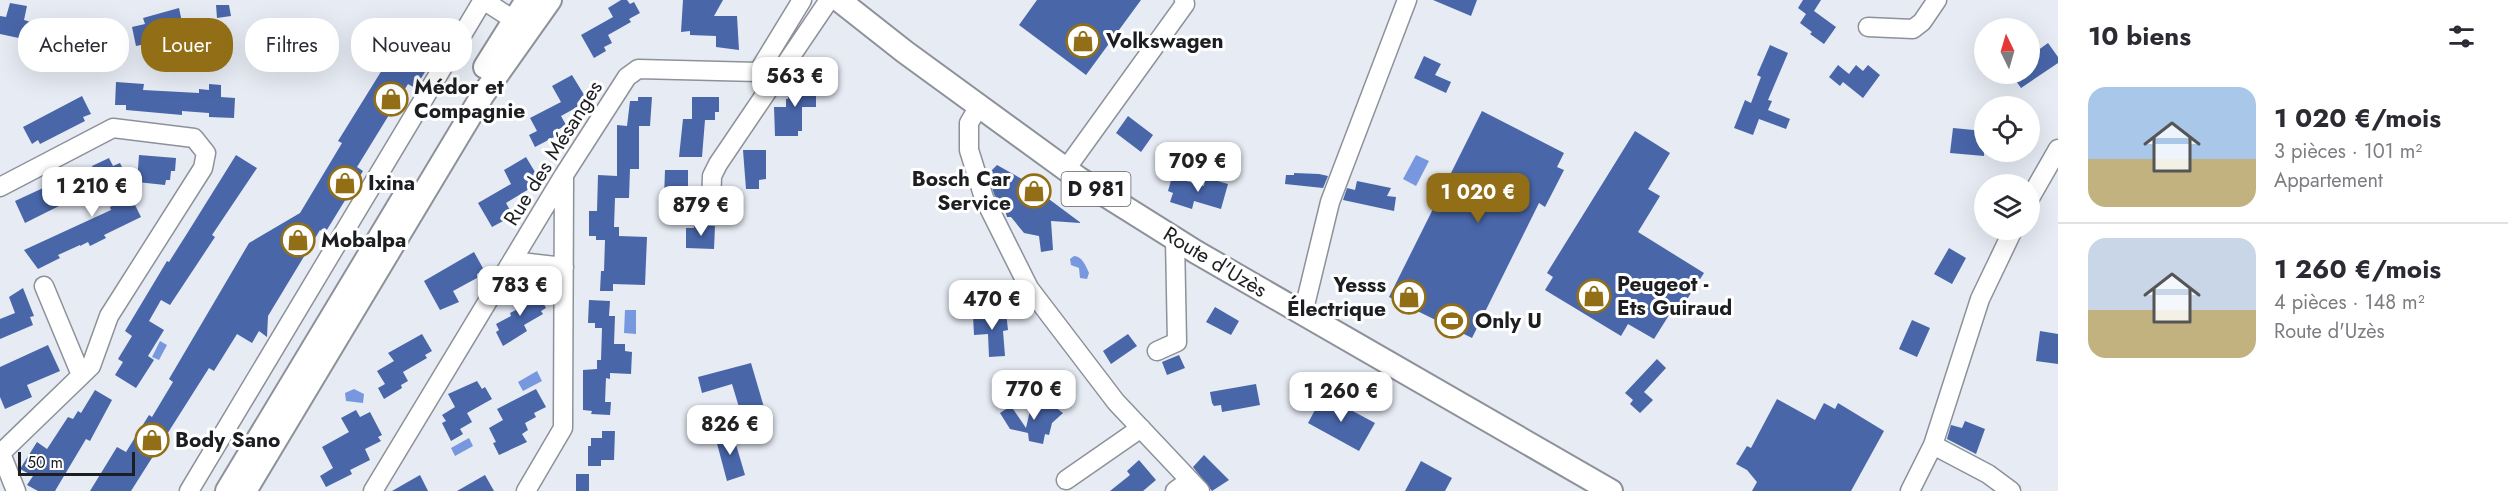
<!DOCTYPE html>
<html lang="fr">
<head>
<meta charset="utf-8">
<style>
	:root { --surface:#fff; --page:#f2f2f3; --text:#2b2b33; --muted:#7c7c81; --line:#e1e1e2; --accent:#926f16 }
	body { margin:0; font-family:Jost,sans-serif; background:var(--page); color:var(--text); height:100vh; display:flex; flex-direction:column; font-size:22px; white-space:nowrap }
	* { box-sizing:border-box; margin:0 }
	p { font-size:20px; color:var(--muted) }
	.icon { flex:none; width:33px; height:33px; fill:none; stroke:currentColor; stroke-width:2; stroke-linecap:round; stroke-linejoin:round }
	.map { position:relative; flex:1; overflow:hidden }
	.details { display:flex; flex-direction:column; background:var(--surface); width:450px }
	.details>* { flex:none }
	.guide { position:absolute; left:18px; top:18px; width:570px; height:54px; display:flex; gap:12px }
	.needle { width:39px; rotate:355deg }
	.controls { position:absolute; left:1974px; top:18px; display:grid; gap:12px }
	.controls a { display:grid; place-items:center; width:66px; height:66px; border-radius:50%; background:var(--surface); box-shadow:0 6px 24px #0002; font-size:30px }
	.scale { position:absolute; left:18px; bottom:15px; width:117px; box-sizing:border-box; padding-left:6px; border:3px solid #1c1e21; border-top:0; font-size:16px; line-height:21px; white-space:nowrap; color:#1c1e21; -webkit-text-stroke:4px #fff; paint-order:stroke }
	.price { position:absolute; translate:-50% -51px; padding:0 14px; border-radius:12px; background:#fff; color:#222; font-size:20px; line-height:39px; filter:drop-shadow(0 2px 3px #0008) }
	.price::after { content:''; position:absolute; left:50%; top:36px; width:18px; height:14px; margin-left:-9px; background:inherit; clip-path:polygon(0 0,100% 0,50% 100%) }
	.price.current { background:var(--accent); color:#fff }
	ul { padding:0; list-style:none }
	li { display:flex; align-items:center; gap:18px; height:150px; padding:0 30px }
	li+li { border-top:2px solid var(--line) }
	li span { display:grid; place-items:center; flex:none; width:168px; height:120px; border-radius:18px; color:#555 }
	li>.icon { margin-inline-start:auto }
	span .icon { width:72px; height:72px; fill:#fffc; stroke-width:1 }
	li b { font-size:26px }
	h2 { display:flex; justify-content:space-between; align-items:center; height:72px; padding:0 30px; font-size:26px }
	.chip { padding:0 21px; border-radius:24px; background:var(--surface); box-shadow:0 6px 24px #0002; font-size:21px; line-height:54px }
	.chip.current { background:var(--accent); color:#fff }
	main { display:flex; flex:1; min-height:0 }
	.map>svg:first-child { display:block }
</style>
</head>
<body>
<main>
<div class="map">
<svg width="2058" height="491" viewBox="0 0 2058 491">
	<rect width="100%" height="100%" fill="#e6ebf4"/>
	<path fill="#7797de" d="M1416,155L1429,161L1416,186L1403,179Z
		M1074,256C1082,256 1086,266 1089,273L1087,279L1080,278L1079,268L1071,265L1070,259Z
		M625,310H636V334L624,333Z
		M160,341L167,345L159,360L152,357Z
		M537,371L542,381L523,391L518,382Z
		M993 384a13 13 0 1 1 26 0a13 13 0 1 1-26 0Z
		M354,389L364,394L363,403L346,401L345,393Z
		M469,438L473,446L455,456L451,448Z"/>
	<path fill="#4966a9" d="M621,0H627L630,4L634,2L640,13L629,19L631,22L608,35L612,43L604,47L606,51L594,58L581,35L613,17L608,8Z
		M683,0H723L714,16H737L739,50L716,47V36L690,35V31L681,32Z
		M1037,0H1141L1086,75L1019,25Z
		M1433,0H1477L1471,16Z
		M1803,0H1821L1814,11L1836,27L1824,44L1810,34L1812,32L1800,23L1806,14L1798,8Z
		M10,3L27,6L24,20L64,32L59,50L33,41L0,34V16L6,17Z
		M216,5H229L231,16L217,18Z
		M179,8L186,41L179,43L180,46L167,49L165,40L136,46L132,27L145,24L143,18Z
		M413,20L445,40L415,88L408,84L357,167L363,171L325,233L320,230L268,316L267,337L259,331L252,343L237,334L214,371L209,368L131,491H90L117,447L126,452L149,415L152,417L173,382L169,379L249,243L300,213L342,143L338,141Z
		M2048,43L2058,57V63L2021,88L2011,74H2030V56Z
		M1770,45L1788,53L1768,100L1772,101L1768,110L1790,119L1786,129L1759,119L1753,135L1734,128L1745,100L1751,103L1761,77L1757,75Z
		M1424,56L1441,64L1435,75L1451,82L1446,93L1414,78Z
		M1838,65L1849,74L1856,65L1863,71L1868,65L1880,75L1863,98L1843,82L1840,86L1829,77Z
		M572,75L586,98L577,103L579,106L561,116L566,125L554,132L556,136L535,147L529,135L537,131L530,118L561,102L552,86Z
		M797,79H811V84H816V107H802V131H798V136H775L774,107H786V99H788L789,83H797Z
		M116,82L144,84L143,90L199,93V89L209,90V84L221,85V97L235,98L234,118L209,117V113L182,111V115L126,110V105H115Z
		M82,96L91,114L83,117L85,121L40,144L38,140L32,144L23,127Z
		M638,97H652L650,126H639V169H630L629,198H615L614,227H619V236L647,237L645,285L613,284V291H600L601,271H604L605,240H596V236H589V211H597L598,175L617,176V125L627,126L630,101H638Z
		M692,97H719V112H715V120H705L702,157H679L683,119H692Z
		M1482,111L1564,153L1557,167L1564,170L1545,207L1539,203L1472,338L1389,297Z
		M1128,116L1153,135L1141,152L1116,133Z
		M1953,128L1984,131V156L1950,153Z
		M1635,131L1670,153L1648,189L1660,196L1638,232L1704,273L1682,307L1676,304L1654,339L1628,324L1621,336L1545,290L1553,277L1547,273Z
		M743,150H766V179L759,180V189H746Z
		M139,155L176,158L175,171H171L170,180H166L165,185L137,182Z
		M236,155L257,168L212,235L215,237L170,305L161,300L149,321L164,330L148,356L154,360L136,388L115,375L123,362L118,359L132,336L125,331L167,261L169,262L188,232Z
		M526,157L538,177L535,179L536,182L528,187L529,189L506,203L511,212L503,216L505,220L492,227L478,203L511,184L504,170Z
		M109,158L113,166L120,163L129,181H123L141,217L104,235L106,238L90,246L88,242L80,246V245L58,255L60,258L38,269L24,250L111,210L110,207L112,206L92,166Z
		M997,165L1022,179L1081,223L1051,221L1053,250L1041,252L1039,236L1024,233L1011,217H1007L1004,207H1001L994,194L988,174Z
		M665,170H688V190H685V198H664Z
		M1294,173L1319,174L1328,176L1323,188L1285,184L1286,175H1294Z
		M69,176L79,196L25,223L15,201Z
		M1172,177L1204,186L1205,180H1214L1228,184L1221,209L1194,201L1192,209L1170,202L1173,193L1168,191Z
		M1357,181L1391,188L1387,196L1396,197L1394,211L1343,200L1347,188L1355,190Z
		M694,225L715,226L714,249L686,248V228H694Z
		M1949,248L1966,258L1952,284L1934,274Z
		M474,252L484,270L477,274V278L453,291L459,302L440,310L424,281Z
		M23,288L34,316L30,317L33,325L0,339V319L15,313L9,297Z
		M533,290L537,297L539,295L546,308L541,311L543,314L524,325L527,331L503,346L496,332L499,330L496,324L511,316L510,313L516,310L511,302Z
		M589,300L610,301L609,316H615L614,344H625V351L632,352L631,374L610,373V379L606,378L605,402H611L610,415L591,414L592,411L583,410V370L597,369V360H601L602,328H595V323H588Z
		M1215,307L1239,321L1231,335L1206,322Z
		M1006,312L1008,330L1003,331L1005,356L989,357L988,334L974,335L973,315Z
		M1912,320L1930,328L1917,357L1899,349Z
		M2040,331L2058,334V364L2036,361Z
		M422,334L432,351L425,355L427,358L403,372L408,381L401,385L402,388L384,399L378,388L385,384L377,371L394,361L388,353Z
		M1128,334L1137,346L1111,364L1103,351Z
		M48,345L60,371L27,385L32,397L5,409L0,397V367Z
		M1179,355L1185,368L1167,375L1162,362Z
		M1657,359L1666,368L1644,392L1653,400L1640,413L1630,404L1633,400L1625,393Z
		M751,363L771,431L758,434L755,424L745,427L732,384L702,393L698,377Z
		M477,381L482,389L485,387L492,399L467,413L472,422L460,429L463,434L451,441L442,423L446,421L442,415L455,407L448,394Z
		M1256,384L1260,405L1222,412L1221,405L1214,406L1212,403L1210,392Z
		M536,389L546,407L534,413L536,417L525,423L528,430L522,434L527,442L499,455L493,443L496,442L489,428L503,420L497,409Z
		M95,390L112,400L90,441L86,439L55,491H38L27,485L33,476L20,469L37,442L47,449L68,417L73,419L78,411L81,413Z
		M1323,395L1375,423L1359,451L1308,423Z
		M1777,399L1815,420L1824,403L1835,409L1838,403L1884,431L1851,491H1752L1757,482L1747,470L1736,464L1747,446L1751,448Z
		M1041,401L1056,405L1055,407L1063,413L1052,423L1049,435L1045,434L1043,444L1029,441L1028,433L1010,429L1000,413L1011,406L1026,428L1032,402L1041,404Z
		M356,410L360,417L370,412L382,435L378,437L381,441L365,449L370,460L350,470L352,474L326,487L320,476L333,468L322,447L349,432L341,418Z
		M1965,421L1985,429L1976,454L1947,439L1951,425L1962,428Z
		M602,431H615L614,460H601V466H588V446H591V438H602Z
		M732,431L745,475L727,481L715,436Z
		M1204,455L1229,480L1212,491L1193,467Z
		M1139,460L1156,480L1143,491H1110L1130,475L1127,471Z
		M1421,461L1452,478L1445,491H1405Z
		M576,474H589V491H576Z
		M420,475L428,491H392Z
		M485,475L494,491H457Z"/>
	<g fill="none" stroke-linecap="round" stroke-linejoin="round">
		<defs>
			<path id="minor" d="M1868,27L1913,29L1922,22L1937,0
				M758,72L802,0
				M979,106L969,123V150L984,198L1029,288L1116,402L1200,491
				M1066,169L1185,4L1184,0
				M0,187L113,128L194,138L206,153L203,168L109,316L91,366L1,453
				M2030,198L2058,149
				M711,207L712,176L718,164L829,0
				M512,261L564,267
				M44,286L81,375
				M1298,310L1306,301L1330,202L1407,0
				M1157,351L1177,342L1175,239
				M1933,445L1988,474L2011,491
				M0,451L16,491
				M1066,480L1141,428
				M189,491L483,0L514,20
				M373,491L564,175L627,77L638,69L758,72L771,83
				M526,491L563,428L564,177
				M1175,491L1190,480
				M1910,491L1933,445L1980,299L2013,230"/>
			<path id="major" d="M839,0L905,52L1078,178L1196,252L1611,491
				M485,67L527,0
				M227,491L407,192
				M245,491L482,96L550,0"/>
		</defs>
		<use href="#minor" stroke="#8d919a" stroke-width="21"/>
		<use href="#major" stroke="#8d919a" stroke-width="26"/>
		<use href="#minor" stroke="#fff" stroke-width="18"/>
		<use href="#major" stroke="#fff" stroke-width="22"/>
	</g>
	<defs>
		<symbol id="shop-ring" viewBox="-11 -11 22 22"><circle r="9.5" fill="#fff" stroke="#926f16" stroke-width="1.5"/><path d="M-5-2.5h2.3a2.7 3.5 0 0 1 5.4 0H5L5.5 6h-11ZM-1.5-2.5h3a1.5 2.3 0 0 0-3 0Z" fill="#926f16"/></symbol>
		<symbol id="stadium-ring" viewBox="-11 -11 22 22"><circle r="9.5" fill="#fff" stroke="#926f16" stroke-width="1.5"/><path d="M0-5a6.5 5 0 1 0 0 10a6.5 5 0 1 0 0-10ZM-3.5-1.8h7v3.6h-7Z" fill="#926f16"/></symbol>
	</defs>
	<g fill-rule="evenodd">
		<use href="#shop-ring" x="1064" y="22" width="38" height="38"/>
		<use href="#shop-ring" x="372" y="80" width="38" height="38"/>
		<use href="#shop-ring" x="326" y="164" width="38" height="38"/>
		<use href="#shop-ring" x="1015" y="172" width="38" height="38"/>
		<use href="#shop-ring" x="279" y="221" width="38" height="38"/>
		<use href="#shop-ring" x="1575" y="277" width="38" height="38"/>
		<use href="#shop-ring" x="1390" y="278" width="38" height="38"/>
		<use href="#stadium-ring" x="1433" y="302" width="38" height="38"/>
		<use href="#shop-ring" x="133" y="421" width="38" height="38"/>
	</g>
	<g text-anchor="middle" stroke-width="6" stroke-linejoin="round" paint-order="stroke">
		<rect fill="#fff" stroke="#606264" stroke-width="1.5" x="1061.5" y="172" width="69" height="34" rx="4.5"/>
		<g font-size="20" font-weight="bold" fill="#1c1e21">
			<text x="1096" y="196">D 981</text>
		</g>
		<g font-size="21" font-weight="bold" fill="#1c1e21" stroke="#fff" text-anchor="start">
			<text x="1106" y="48">Volkswagen</text>
			<text x="414" y="94">Médor et<tspan x="414" dy="24">Compagnie</tspan></text>
			<text x="1011" y="186" text-anchor="end">Bosch Car<tspan x="1011" dy="24">Service</tspan></text>
			<text x="368" y="190">Ixina</text>
			<text x="321" y="247">Mobalpa</text>
			<text x="1617" y="291">Peugeot -<tspan x="1617" dy="24">Ets Guiraud</tspan></text>
			<text x="1386" y="292" text-anchor="end">Yesss<tspan x="1386" dy="24">Électrique</tspan></text>
			<text x="1475" y="328">Only U</text>
			<text x="175" y="447">Body Sano</text>
		</g>
		<g font-size="21" fill="#1c1e21" stroke="#fff">
			<text transform="translate(553 153) rotate(-58)" y="7">Rue des Mésanges</text>
			<text transform="translate(1215 262) rotate(31)" y="7">Route d'Uzès</text>
		</g>
	</g>
</svg>
<div class="controls">
<a><svg class="needle" viewBox="-14 -14 28 28"><path d="M0-13l5 13h-10z" fill="#e53935"/><path d="M0 13l5-13h-10z" fill="#7c7c81"/></svg></a>
<a><svg class="icon" aria-label="locate" viewBox="0 0 24 24"><circle cx="12" cy="12" r="6"/><path d="M12 2v4M12 18v4M2 12h4M18 12h4"/></svg></a>
<a><svg class="icon" aria-label="layers" viewBox="0 0 24 24"><path d="M12 4l9 5-9 5-9-5zM3 14l9 5 9-5"/></svg></a>
</div>
<div class="scale">50 m</div>
<b class="price" style="left:795px;top:108px">563 €</b>
<b class="price" style="left:1198px;top:193px">709 €</b>
<b class="price" style="left:92px;top:218px">1 210 €</b>
<b class="price current" style="left:1478px;top:224px">1 020 €</b>
<b class="price" style="left:701px;top:237px">879 €</b>
<b class="price" style="left:520px;top:317px">783 €</b>
<b class="price" style="left:992px;top:331px">470 €</b>
<b class="price" style="left:1034px;top:421px">770 €</b>
<b class="price" style="left:1341px;top:423px">1 260 €</b>
<b class="price" style="left:730px;top:456px">826 €</b>
<div class="guide">
<a class="chip">Acheter</a>
<a class="chip current">Louer</a>
<a class="chip">Filtres</a>
<a class="chip">Nouveau</a>
</div>
</div>
<section class="details">
<h2>10 biens<svg class="icon" aria-label="filters" viewBox="0 0 24 24"><path d="M4 7h16M4 17h16"/><circle cx="9" cy="7" r="2"/><circle cx="15" cy="17" r="2"/></svg></h2>
<ul>
<li><span style="background:linear-gradient(#a9c7e8 60%,#c2b280 0)"><svg class="icon" aria-label="home" viewBox="0 0 24 24"><path d="M3 11l9-7 9 7M6 9v11h12V9"/></svg></span><div><b>1 020 €/mois</b><p>3 pièces · 101 m²</p><p>Appartement</p></div></li>
<li><span style="background:linear-gradient(#c9d6e8 60%,#c2b280 0)"><svg class="icon" aria-label="home" viewBox="0 0 24 24"><path d="M3 11l9-7 9 7M6 9v11h12V9"/></svg></span><div><b>1 260 €/mois</b><p>4 pièces · 148 m²</p><p>Route d'Uzès</p></div></li>
</ul>
</section>
</main>
</body>
</html>
